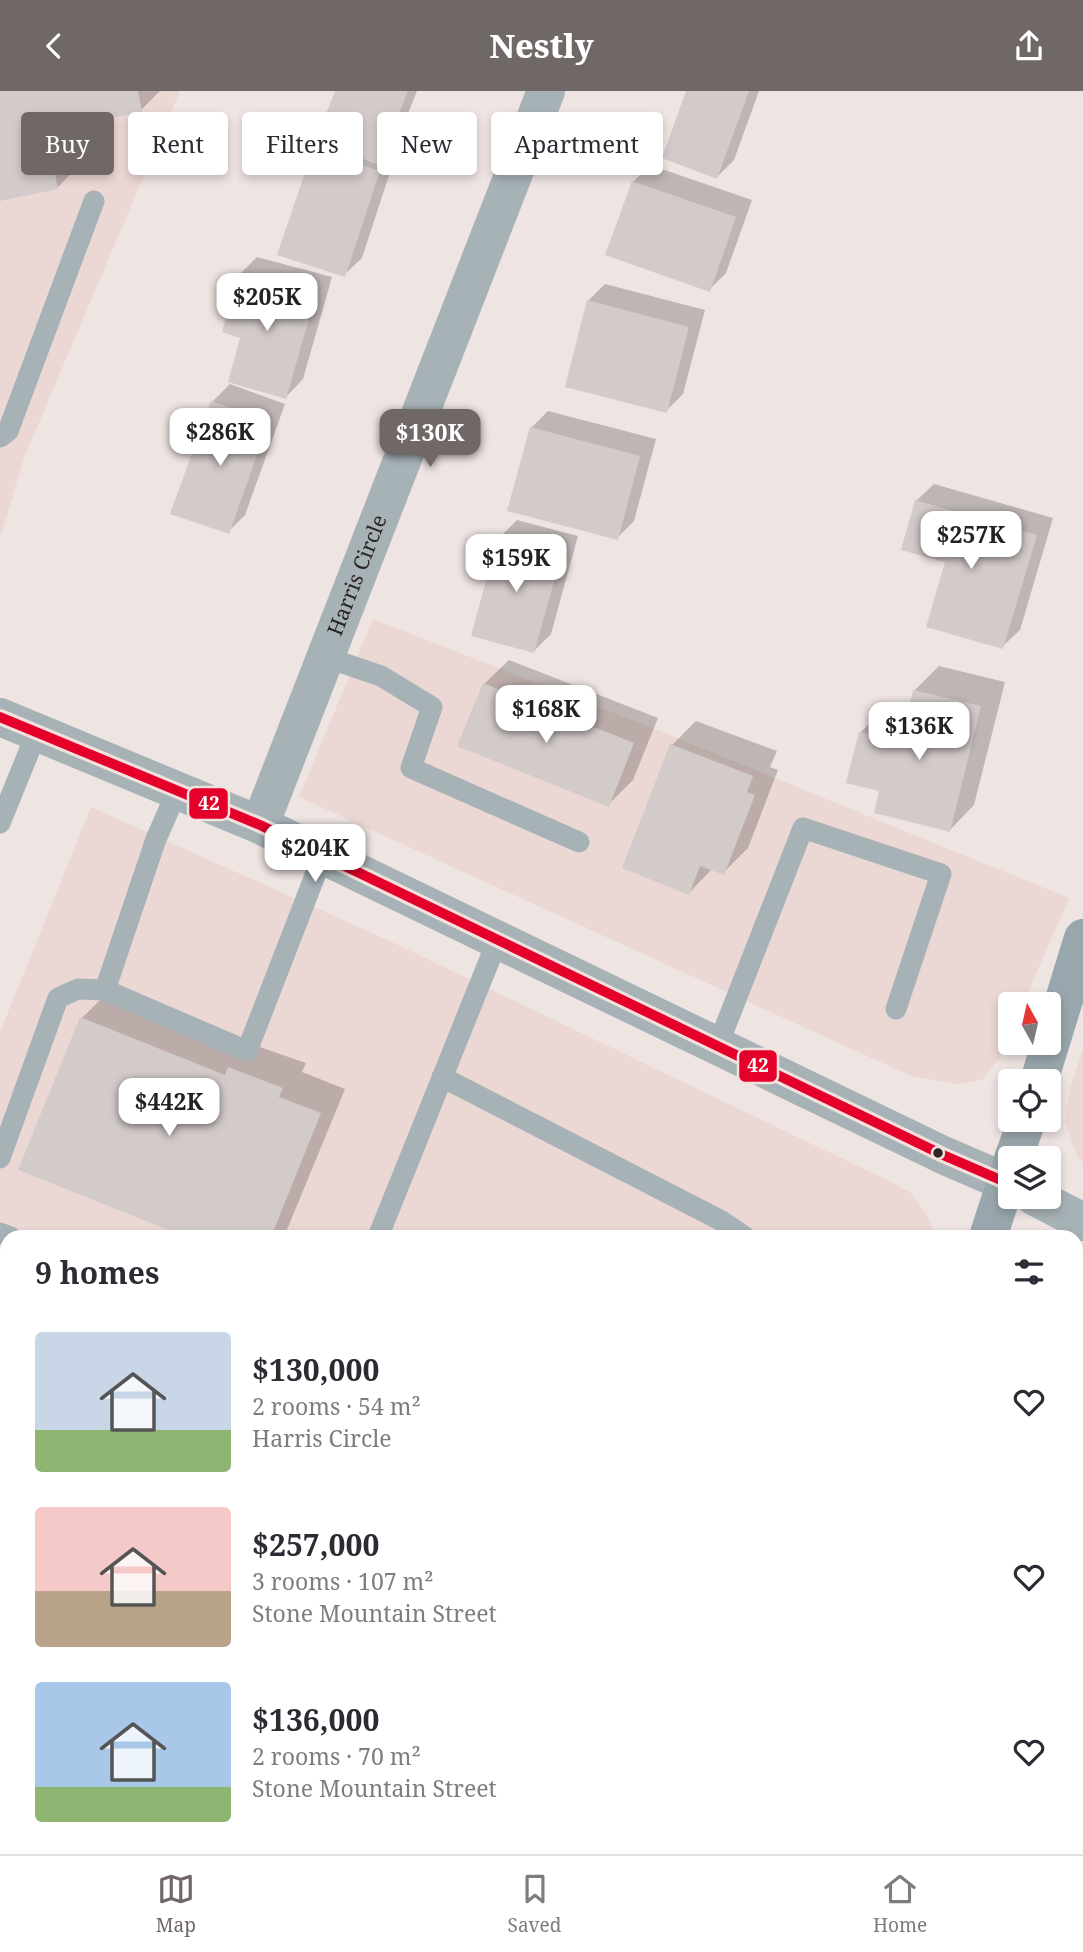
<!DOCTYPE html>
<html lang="en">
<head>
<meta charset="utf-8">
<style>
	:root { --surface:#fff; --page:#f7f7f7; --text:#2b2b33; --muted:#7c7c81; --line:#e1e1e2; --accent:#706866 }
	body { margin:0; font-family:"Noto Serif",serif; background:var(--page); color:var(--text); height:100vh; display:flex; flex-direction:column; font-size:26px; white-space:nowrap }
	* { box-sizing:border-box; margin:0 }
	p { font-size:23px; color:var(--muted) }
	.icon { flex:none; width:38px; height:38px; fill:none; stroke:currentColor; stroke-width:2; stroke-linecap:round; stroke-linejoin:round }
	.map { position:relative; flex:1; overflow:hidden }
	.side { position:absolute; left:0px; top:1139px; width:1083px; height:625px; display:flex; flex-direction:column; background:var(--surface); border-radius:21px 21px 0 0; box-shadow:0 4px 10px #0003 }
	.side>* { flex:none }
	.hud { position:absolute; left:21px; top:21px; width:700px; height:63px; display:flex; gap:14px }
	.needle { width:46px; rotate:352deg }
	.tools { position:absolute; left:998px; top:901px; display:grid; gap:14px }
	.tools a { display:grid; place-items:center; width:63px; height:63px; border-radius:7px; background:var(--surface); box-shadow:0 4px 10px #0003; font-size:35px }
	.price { position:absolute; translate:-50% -60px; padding:0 16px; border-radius:14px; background:#fff; color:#222; font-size:23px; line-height:46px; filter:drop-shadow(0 2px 4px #0008) }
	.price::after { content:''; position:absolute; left:50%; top:42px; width:21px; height:16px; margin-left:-10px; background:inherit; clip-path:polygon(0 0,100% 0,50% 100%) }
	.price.selected { background:var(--accent); color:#fff }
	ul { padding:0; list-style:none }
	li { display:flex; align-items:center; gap:21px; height:175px; padding:0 35px }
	li span { display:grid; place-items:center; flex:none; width:196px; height:140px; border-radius:7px; color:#555 }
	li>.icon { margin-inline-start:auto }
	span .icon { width:84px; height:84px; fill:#fffc; stroke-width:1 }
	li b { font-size:30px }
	h2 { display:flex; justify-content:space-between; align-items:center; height:84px; padding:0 35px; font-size:30px }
	.chip { padding:0 24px; border-radius:7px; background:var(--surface); box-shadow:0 4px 10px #0003; font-size:24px; line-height:63px }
	.chip.selected { background:var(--accent); color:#fff }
	header { display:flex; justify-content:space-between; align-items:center; height:91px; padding:0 35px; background:var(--accent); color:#fff; font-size:32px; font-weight:800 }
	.menu { display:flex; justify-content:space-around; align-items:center; height:98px; border-top:2px solid var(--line); background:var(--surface); font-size:19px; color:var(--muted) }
	.menu a { display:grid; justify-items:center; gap:4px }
	.menu .selected { color:var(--accent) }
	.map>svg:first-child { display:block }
</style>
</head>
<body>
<header><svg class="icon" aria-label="back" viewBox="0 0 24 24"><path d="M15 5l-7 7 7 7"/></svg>Nestly<svg class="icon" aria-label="share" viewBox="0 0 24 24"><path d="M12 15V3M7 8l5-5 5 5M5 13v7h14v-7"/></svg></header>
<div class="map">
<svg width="1083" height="1763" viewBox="0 0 1083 1763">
	<rect width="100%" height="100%" fill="#eee4e2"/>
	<path fill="#ebd8d4" d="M0,0H180L24,367L0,448Z
		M373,528L660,640L1069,807L1023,913L1010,914V945L1001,966L982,989L958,993L911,985L299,706Z
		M91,716L392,851L891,1091L911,1102L928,1126L936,1146H7V1306L0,1304V941Z
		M1083,958V1071L1078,1067L1065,1031L1070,997Z
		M1076,1191L1083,1194V1763H860L861,1757H1076Z
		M7,1382V1757H780L777,1763H0V1400Z"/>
	<path fill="#0003" d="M0,0H160L141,19L74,32L82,71L58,96L0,108Z
		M337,0H417L395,55L389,61L396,63L362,167L344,184L315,59L324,50Z
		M688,0H759L734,69L717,86Z
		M650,74L752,109L726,182L709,199L633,91Z
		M257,166L332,186L303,288L286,306L243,246L240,183Z
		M605,193L705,219L683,303L666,320L588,210Z
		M230,293L285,313L245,424L228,441L172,422L213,310Z
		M548,320L656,348L634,430L617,447L531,337Z
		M934,393L1053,427L1020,539L1002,556L947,470L916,410Z
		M517,429L578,445L551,543L534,560L500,446Z
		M509,569L658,627L633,689L609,713L484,593Z
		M939,575L1005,591L974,714L950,739L881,699L860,642L885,617L908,623L914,600Z
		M696,630L777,660L770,676L778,679L748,757L723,782L712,778L689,802L672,654Z
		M106,903L306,972L302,981L345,998L284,1146H191L21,1078L82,927Z"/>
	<path fill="#d3cbca" d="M0,0H138L142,21L47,39L58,98L0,110Z
		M335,0H408L378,74L316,48Z
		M686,0H749L717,88L662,67Z
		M313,58L380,80L345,186L277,164Z
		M632,90L736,126L710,201L605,164Z
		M238,182L316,203L286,308L228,291L240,247L222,241Z
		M587,209L689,236L667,322L565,296Z
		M211,310L269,330L229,443L170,423Z
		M530,336L640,365L618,449L507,420Z
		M915,409L1037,444L1003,558L926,536L945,471L901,459Z
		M498,445L562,462L534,562L471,545Z
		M483,592L634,652L609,716L457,655Z
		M913,599L981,615L950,741L874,722L879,700L846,692L859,641L900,651Z
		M670,653L753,685L747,701L755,704L724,784L700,775L689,804L622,777Z
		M80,926L225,984L228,976L283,997L279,1006L321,1022L271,1146H186L18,1079Z
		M1082,1338H1083V1486L1076,1484V1358Z"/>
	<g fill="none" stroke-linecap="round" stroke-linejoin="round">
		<path stroke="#a7b2b7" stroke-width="21" d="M0,346L8,340L94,110
			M325,566L381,585L432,616L411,677L579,751
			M178,698L156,748L105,899L247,960L323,764
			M0,732L37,641
			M718,954L803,737L941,783L896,918
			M442,986L720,1129L745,1146
			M0,1067L58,907L78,898L105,899
			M0,1142L11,1146
			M378,1146L498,848
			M1076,1291L1083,1293
			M0,1580L7,1560
			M1076,1654L1083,1655
			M0,1700L7,1702
			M149,1757L165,1763
			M426,1757L429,1763
			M649,1763L651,1757"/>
		<path stroke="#a7b2b7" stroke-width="38" id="s1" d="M260,734L546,0"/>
		<path stroke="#a7b2b7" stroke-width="38" d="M0,626L260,734L943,1064L1010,1093
			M1035,1106L1083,1131"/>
		<path stroke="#98a7ad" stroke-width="38" d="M1039,990L1083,847
			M1013,1068L1027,1029
			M988,1146L1010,1079
			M830,1763L831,1757"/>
		<defs>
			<path id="bus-1" d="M0,626L260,734L943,1064L1010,1093"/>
		</defs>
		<use href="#bus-1" stroke="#f3e1dd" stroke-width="16"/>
		<use href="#bus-1" stroke="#e4002b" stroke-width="10"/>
	</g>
	<circle fill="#2c2524" stroke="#f3e1dd" stroke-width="2.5" cx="938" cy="1062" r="6"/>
	<g text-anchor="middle" stroke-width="6" stroke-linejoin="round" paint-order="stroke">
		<g font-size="21" fill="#2c2524" stroke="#f3e1dd">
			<text dy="7" stroke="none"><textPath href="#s1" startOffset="268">Harris Circle</textPath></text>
		</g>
	</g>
	<g stroke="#f3e1dd" stroke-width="2.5">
		<rect x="188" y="696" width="41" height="33" rx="7" fill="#e4002b"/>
		<rect x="738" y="958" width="40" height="34" rx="7" fill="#e4002b"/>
	</g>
	<g font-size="19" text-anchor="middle" font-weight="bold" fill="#fff">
		<text x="209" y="719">42</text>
		<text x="758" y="981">42</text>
	</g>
</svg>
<div class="tools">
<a><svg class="needle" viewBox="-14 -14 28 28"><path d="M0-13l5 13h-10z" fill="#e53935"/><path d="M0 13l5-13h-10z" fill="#7c7c81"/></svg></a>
<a><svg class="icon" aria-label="locate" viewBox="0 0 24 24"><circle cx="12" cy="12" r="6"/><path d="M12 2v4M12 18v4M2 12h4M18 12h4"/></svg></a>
<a><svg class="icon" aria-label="layers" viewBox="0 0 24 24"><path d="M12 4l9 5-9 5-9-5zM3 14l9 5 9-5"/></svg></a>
</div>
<b class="price" style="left:267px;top:242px">$205K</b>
<b class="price" style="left:220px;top:377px">$286K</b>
<b class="price selected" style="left:430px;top:378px">$130K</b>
<b class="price" style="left:971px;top:480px">$257K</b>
<b class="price" style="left:516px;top:503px">$159K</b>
<b class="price" style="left:546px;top:654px">$168K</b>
<b class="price" style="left:919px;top:671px">$136K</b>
<b class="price" style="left:315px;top:793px">$204K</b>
<b class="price" style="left:169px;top:1047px">$442K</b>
<div class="hud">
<a class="chip selected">Buy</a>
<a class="chip">Rent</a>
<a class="chip">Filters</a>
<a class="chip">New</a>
<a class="chip">Apartment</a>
</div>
<section class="side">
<h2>9 homes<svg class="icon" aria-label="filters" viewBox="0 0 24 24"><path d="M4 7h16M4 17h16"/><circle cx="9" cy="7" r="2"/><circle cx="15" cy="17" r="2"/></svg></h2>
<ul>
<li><span style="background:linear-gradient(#c9d6e8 70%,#8fb573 0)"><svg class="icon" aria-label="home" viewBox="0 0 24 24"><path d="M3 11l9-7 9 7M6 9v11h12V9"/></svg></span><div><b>$130,000</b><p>2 rooms · 54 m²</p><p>Harris Circle</p></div><svg class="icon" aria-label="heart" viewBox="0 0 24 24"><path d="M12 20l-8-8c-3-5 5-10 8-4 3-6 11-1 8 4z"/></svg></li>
<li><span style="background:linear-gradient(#f6c9c9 60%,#b9a48a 0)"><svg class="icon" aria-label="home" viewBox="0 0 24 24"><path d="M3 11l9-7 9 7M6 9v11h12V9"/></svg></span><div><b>$257,000</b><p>3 rooms · 107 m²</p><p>Stone Mountain Street</p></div><svg class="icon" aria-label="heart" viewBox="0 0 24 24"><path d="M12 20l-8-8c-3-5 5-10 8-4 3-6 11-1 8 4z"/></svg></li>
<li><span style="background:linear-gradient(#a9c7e8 75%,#8fb573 0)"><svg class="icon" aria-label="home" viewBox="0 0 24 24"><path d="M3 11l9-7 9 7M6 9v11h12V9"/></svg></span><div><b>$136,000</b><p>2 rooms · 70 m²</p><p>Stone Mountain Street</p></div><svg class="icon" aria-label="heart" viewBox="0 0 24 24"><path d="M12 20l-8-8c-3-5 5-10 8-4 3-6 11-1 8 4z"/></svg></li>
</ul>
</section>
</div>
<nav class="menu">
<a class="selected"><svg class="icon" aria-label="map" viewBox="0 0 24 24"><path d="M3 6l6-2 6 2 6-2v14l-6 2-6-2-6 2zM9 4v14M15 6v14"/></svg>Map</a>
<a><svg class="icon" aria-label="saved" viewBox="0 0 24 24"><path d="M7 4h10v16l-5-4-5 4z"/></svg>Saved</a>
<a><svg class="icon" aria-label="home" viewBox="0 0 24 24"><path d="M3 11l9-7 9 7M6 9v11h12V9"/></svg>Home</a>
</nav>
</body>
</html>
